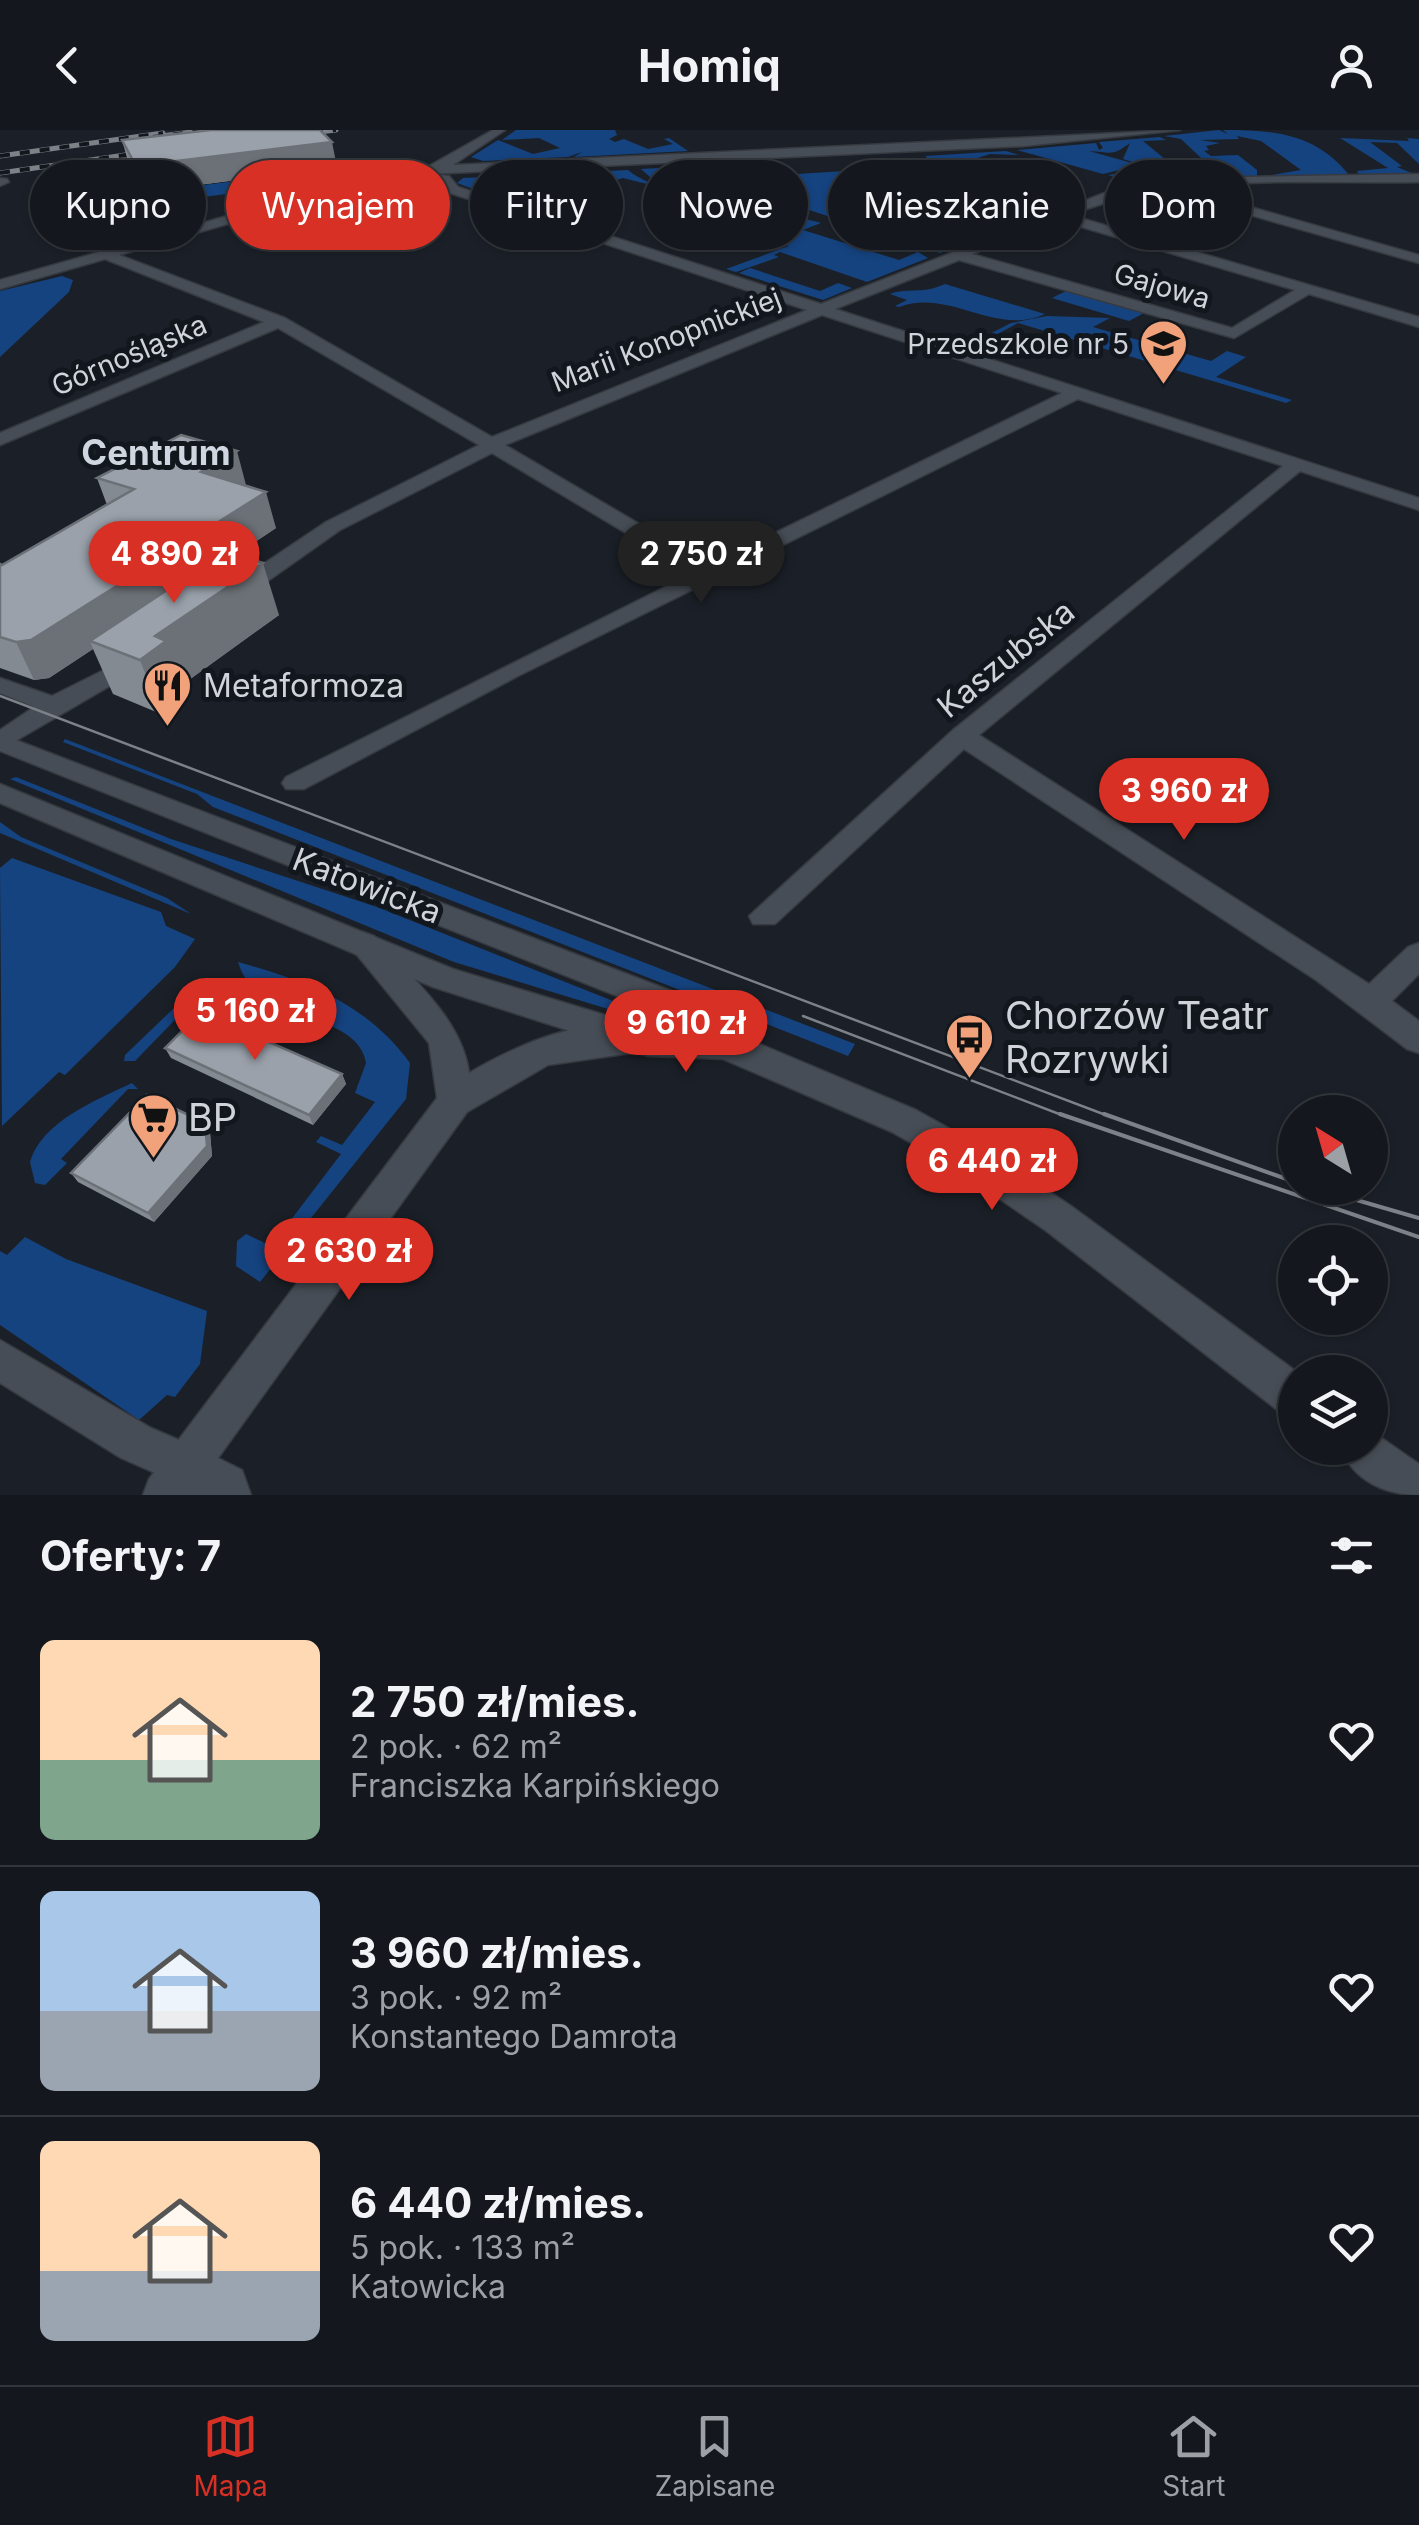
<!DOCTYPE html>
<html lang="pl">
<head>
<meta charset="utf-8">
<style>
	:root { --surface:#14181e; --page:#21252b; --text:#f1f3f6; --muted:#9da0a4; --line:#33373c; --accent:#d93025 }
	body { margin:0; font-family:Inter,sans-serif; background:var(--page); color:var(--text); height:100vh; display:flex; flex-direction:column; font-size:38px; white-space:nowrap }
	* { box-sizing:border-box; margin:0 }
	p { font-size:32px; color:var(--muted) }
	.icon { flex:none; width:55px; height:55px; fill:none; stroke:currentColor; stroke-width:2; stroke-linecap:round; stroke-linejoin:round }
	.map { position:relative; height:1365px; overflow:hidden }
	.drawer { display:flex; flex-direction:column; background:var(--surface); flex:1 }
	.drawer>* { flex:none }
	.top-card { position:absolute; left:30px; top:30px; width:1360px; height:90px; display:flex; gap:20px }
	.needle { width:65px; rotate:323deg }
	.buttons { position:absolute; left:1278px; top:965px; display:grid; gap:20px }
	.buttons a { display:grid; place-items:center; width:110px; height:110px; border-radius:50%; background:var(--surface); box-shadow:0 2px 8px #0004,0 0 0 2px var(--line); font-size:50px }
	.price { position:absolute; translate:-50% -85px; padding:0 22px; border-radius:35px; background:var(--accent); color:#fff; font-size:32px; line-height:65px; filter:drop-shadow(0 2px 5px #0008) }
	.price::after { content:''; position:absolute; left:50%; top:60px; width:30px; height:22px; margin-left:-15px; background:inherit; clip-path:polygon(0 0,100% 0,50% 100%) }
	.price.on { background:#222; color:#fff }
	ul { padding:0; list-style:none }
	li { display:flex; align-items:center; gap:30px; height:250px; padding:0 40px }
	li+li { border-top:2px solid var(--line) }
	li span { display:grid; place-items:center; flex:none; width:280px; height:200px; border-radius:15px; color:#555 }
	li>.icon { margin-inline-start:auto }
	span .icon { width:120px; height:120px; fill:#fffc; stroke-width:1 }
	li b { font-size:42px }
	h2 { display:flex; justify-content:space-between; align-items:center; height:120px; padding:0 40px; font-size:42px }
	.tag { padding:0 35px; border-radius:45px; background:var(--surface); box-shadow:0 2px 8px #0004,0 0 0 2px var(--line); font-size:35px; line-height:90px }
	.tag.on { background:var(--accent); color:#fff }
	header { display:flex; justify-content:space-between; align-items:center; height:130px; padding:0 40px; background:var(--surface); font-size:45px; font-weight:700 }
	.tabs { display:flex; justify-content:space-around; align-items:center; height:140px; border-top:2px solid var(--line); background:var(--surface); font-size:28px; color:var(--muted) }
	.tabs a { display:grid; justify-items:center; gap:5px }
	.tabs .on { color:var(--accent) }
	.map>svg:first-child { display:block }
</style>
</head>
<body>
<header><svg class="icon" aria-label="back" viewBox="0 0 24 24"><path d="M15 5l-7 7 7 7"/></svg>Homiq<svg class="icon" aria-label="person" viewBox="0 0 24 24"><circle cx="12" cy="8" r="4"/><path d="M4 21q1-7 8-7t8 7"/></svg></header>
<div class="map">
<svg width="1419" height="1365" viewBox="0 0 1419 1365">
	<rect width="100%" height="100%" fill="#1b2028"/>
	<path fill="#15437f" d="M516,0H615L617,5L609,9L615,12L624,9L648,19L673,14L664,9L669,8L688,21L574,27L582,22L568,27L483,31L471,27L498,10L533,24L560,18L539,8L502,10Z
		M1219,0L1228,4L1223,0C1272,0 1316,3 1349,45L1265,46L1301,40L1261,11L1237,6L1239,9L1200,10L1220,13L1206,16L1209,20L1204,21L1211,26L1238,25L1257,40V46L1185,47L1216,42L1181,9L1164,6Z
		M1160,7L1166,10L1143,11L1177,39L1170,47L1122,49L1108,45L1151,38L1123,29L1130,13C1111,27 1112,22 1089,21L1139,35L1103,44L1017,20L1096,13L1099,20L1103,18L1099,12Z
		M1407,8L1419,9V34L1397,13L1370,12L1402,36L1397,37L1414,44L1359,45L1357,41L1388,38L1340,8L1409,11Z
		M1006,21L1019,25L990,24L865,64L884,70L872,76L969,102L986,96L999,99L940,123L797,76L744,64L719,66L677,56L651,48L641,39L676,37L678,42L665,43L669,52L924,36L854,60L841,48L873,45L837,47L848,62L827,70L929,37L932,33L925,26Z
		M628,40C659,68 782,81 821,93L803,100L899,130L918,122L928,128L867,152L780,122L774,125L779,127L736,142L726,139L789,116L733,102L765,91L756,87L763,83L623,48L583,61L535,47L476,60L457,53L463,48Z
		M236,51L246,64L259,63L267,74L234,63L165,72L140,63Z
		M750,138L820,161L838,153L852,158L823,170L739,143Z
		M62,146L73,150L69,162L0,227V161Z
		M945,154L1045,184C996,207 949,158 899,177L895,176L907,170L890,164C908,157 921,165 945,154Z
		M1068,160L1146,182L1129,191L1052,168Z
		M1047,186L1110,188L1093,197L1211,231L1227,221L1246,227L1216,247L1292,270L1286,273L1018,193L972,218L966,216L1011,193Z
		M65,609L855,914L848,926L213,677L197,664L63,612Z
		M16,647L171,709L377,777L666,892L667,897L454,832L10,649Z
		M0,692L21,707L167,768L191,784L0,703Z
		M12,728L161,782L166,796L195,809L175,837L65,945L59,942L2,996L0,738Z
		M238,832C307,851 367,874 410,933L406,969L260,1152L236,1136L237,1111L246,1104L271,1116L341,1024L316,1012L321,1006L342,1015L375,972L355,963L366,933C357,879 257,896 238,832Z
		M198,855L201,863L135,931H124L125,925Z
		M132,953L138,959H128L61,1029L67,1033L45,1055L35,1053L30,1032C42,991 97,970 132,953Z
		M25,1107L66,1129L207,1181L200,1234L175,1267L167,1265L139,1290L0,1195V1121L7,1125Z"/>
	<path fill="#000039" d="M124,68L162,82L93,100L55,85Z"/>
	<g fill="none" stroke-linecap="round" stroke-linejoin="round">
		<defs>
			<path id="pedestrian" d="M0,1210L151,1298L202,1320L209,1335L202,1350L187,1357L121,1328L0,1253Z"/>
			<path id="minor" d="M493,0H505L453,35L1180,0L1024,16L428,44L422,40Z
				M423,43L449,46L458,57L821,174L1107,62L1184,48L1419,44V52C1303,54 1179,42 1070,85L1419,187V197L1309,164L1234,208L959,130L835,179L1419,368V380L1300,341L979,605L1369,854L1408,817L1419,813V844L1392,871L1419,891V923L1407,919L1316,850L964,619L775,794H753L749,786L953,600L1283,336L1078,269L518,546L304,659H286L282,653L286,647L693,443L492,323L340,400L245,467H229V457L326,392L479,315L278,198L0,315V303L264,192L105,129L0,159V150L245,81ZM423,51L435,52L450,63L807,180L492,307L285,188L119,125L252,87ZM1058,90L1295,160L1232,198L972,124ZM822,185L1062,263L709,435L505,315Z
				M0,48L7,49L9,52L0,56Z
				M1180,57L1419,125V133L1176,64Z
				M136,524L148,531L144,536L0,620V600L34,577L0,563V548L52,566Z
				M363,802L374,806C409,846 462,888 469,943C517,915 588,882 645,901L650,911L645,921L548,935L467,982L218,1328L242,1340L251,1365H143L149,1349L437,968L429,913L348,814L352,806Z"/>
			<path id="tertiary" d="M0,604L687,867L738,905L916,980L979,1015L1071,1076L1297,1242L1295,1288L1280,1282L1045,1100L953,1037L892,1002L723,929L648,926L433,857L0,673V654L453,839L648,898L683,900L665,885L0,621Z
				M1370,1300L1419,1334V1365C1386,1365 1353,1351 1341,1318H1370Z"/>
		</defs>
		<use href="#pedestrian" stroke="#363a40" stroke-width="3"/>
		<use href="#minor" stroke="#363a40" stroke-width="3"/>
		<use href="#tertiary" stroke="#363a40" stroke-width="3"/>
		<use href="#pedestrian" fill="#474d56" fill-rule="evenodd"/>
		<use href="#minor" fill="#474d56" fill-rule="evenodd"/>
		<use href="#tertiary" fill="#474d56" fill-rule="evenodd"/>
		<path stroke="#7d8188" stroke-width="2.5" d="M0,566L1111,987
			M803,886L1067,987"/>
		<path stroke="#7d8188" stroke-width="4" d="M1060,984L1419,1107
			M1104,984L1295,1052
			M1315,1058L1419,1088"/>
		<defs>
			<path id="rail" d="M293,5L336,0
				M153,7L207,0
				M0,26L163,3
				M0,43L153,21"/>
		</defs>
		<use href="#rail" stroke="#7d8188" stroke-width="5"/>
		<use href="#rail" stroke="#12171e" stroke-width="4" stroke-dasharray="10" stroke-linecap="butt"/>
	</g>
	<path fill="#848a92" d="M122,10L337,37L144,62L129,35Z
		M97,348L246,355L276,398L237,424L279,485L182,555L186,565L161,584L113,564L93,519L49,548L34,550L0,538V434L2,435L107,375Z
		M165,918L342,944L346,954L313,995L171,928Z
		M205,993L210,1003L212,1026L154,1092L78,1052L71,1043Z"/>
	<path fill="#6c7177" d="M332,12L337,37L144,62L136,36Z
		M237,321L246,355L201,342Z
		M266,362L276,398L100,514L90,511L93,519L49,548L34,550L16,512Z
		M263,433L279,485L182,555L186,565L161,584L140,530L155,506Z
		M342,944L346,954L313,995L309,985Z
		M205,993L210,1003L212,1026L154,1092L148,1083Z"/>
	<path fill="#9aa1aa" stroke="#6c7177" stroke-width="2.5" d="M211,0H320L332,12L136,36L122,10Z
		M181,305L237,321L201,342L266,362L31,510L16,512L0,507V434L2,435L134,359L97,348Z
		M226,421L263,433L155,506L166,511L140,530L90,511Z
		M201,882L342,944L309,985L165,918Z
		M147,965L205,993L207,1016L148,1083L71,1043Z"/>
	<defs>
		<symbol id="school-pin" viewBox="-11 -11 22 30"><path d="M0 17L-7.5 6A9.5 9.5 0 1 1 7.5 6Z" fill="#f1a27b" stroke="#12171e"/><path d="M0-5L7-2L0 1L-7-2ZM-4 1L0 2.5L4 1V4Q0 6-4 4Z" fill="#111"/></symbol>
		<symbol id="restaurant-pin" viewBox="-11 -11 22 30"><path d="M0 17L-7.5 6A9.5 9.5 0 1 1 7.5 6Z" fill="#f1a27b" stroke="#12171e"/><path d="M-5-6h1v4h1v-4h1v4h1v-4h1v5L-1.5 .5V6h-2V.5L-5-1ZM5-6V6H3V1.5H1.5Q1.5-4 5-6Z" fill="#111"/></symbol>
		<symbol id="bus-pin" viewBox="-11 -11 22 30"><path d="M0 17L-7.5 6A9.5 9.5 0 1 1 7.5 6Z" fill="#f1a27b" stroke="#12171e"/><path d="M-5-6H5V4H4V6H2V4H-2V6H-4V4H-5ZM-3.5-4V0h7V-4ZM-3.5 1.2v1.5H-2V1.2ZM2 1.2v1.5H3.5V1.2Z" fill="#111"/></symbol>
		<symbol id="supermarket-pin" viewBox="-11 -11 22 30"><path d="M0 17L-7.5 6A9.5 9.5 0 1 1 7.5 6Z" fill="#f1a27b" stroke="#12171e"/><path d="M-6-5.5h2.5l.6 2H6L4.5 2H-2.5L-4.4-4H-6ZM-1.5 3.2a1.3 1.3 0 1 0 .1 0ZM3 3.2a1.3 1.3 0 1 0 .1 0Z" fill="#111"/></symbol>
	</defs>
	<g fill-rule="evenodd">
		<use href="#school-pin" x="1136" y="186" width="55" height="75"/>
		<use href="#restaurant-pin" x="140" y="528" width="55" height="75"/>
		<use href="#bus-pin" x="942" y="880" width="55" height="75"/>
		<use href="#supermarket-pin" x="126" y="960" width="55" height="75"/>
	</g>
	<g text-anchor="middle" stroke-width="10" stroke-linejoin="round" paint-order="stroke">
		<g font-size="28" fill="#d0d3d9" stroke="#12171e">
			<text transform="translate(1162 156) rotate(16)" y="10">Gajowa</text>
			<text transform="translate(666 210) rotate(-21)" y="10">Marii Konopnickiej</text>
			<text transform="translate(129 225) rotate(-23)" y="10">Górnośląska</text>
		</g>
		<g font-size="28" fill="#d0d3d9" stroke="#12171e" text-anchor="end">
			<text x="1129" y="224">Przedszkole nr 5</text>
		</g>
		<g font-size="32" fill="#d0d3d9" stroke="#12171e">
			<text transform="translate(1006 529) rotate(-39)" y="11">Kaszubska</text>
			<text transform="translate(367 756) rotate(21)" y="11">Katowicka</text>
		</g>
		<g font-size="32" fill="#d0d3d9" stroke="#12171e" text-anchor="start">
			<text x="203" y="567">Metaformoza</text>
		</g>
		<g font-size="35" font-weight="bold" fill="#cfd6e0" stroke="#12171e">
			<text x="156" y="335">Centrum</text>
		</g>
		<g font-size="38" fill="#d0d3d9" stroke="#12171e" text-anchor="start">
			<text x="1005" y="899">Chorzów Teatr<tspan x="1005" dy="44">Rozrywki</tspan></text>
			<text x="188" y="1001">BP</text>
		</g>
	</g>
</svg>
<div class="buttons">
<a><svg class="needle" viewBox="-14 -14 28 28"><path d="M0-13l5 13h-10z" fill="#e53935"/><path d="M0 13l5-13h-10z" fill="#9da0a4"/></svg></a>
<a><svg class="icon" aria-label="locate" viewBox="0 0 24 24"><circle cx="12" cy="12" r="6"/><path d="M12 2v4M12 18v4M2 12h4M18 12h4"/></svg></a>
<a><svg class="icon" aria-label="layers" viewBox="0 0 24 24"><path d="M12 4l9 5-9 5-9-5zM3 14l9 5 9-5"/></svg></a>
</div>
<b class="price" style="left:174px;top:476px">4 890 zł</b>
<b class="price on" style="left:701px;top:476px">2 750 zł</b>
<b class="price" style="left:1184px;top:713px">3 960 zł</b>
<b class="price" style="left:255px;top:933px">5 160 zł</b>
<b class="price" style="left:686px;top:945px">9 610 zł</b>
<b class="price" style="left:992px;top:1083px">6 440 zł</b>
<b class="price" style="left:349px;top:1173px">2 630 zł</b>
<div class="top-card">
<a class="tag">Kupno</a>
<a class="tag on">Wynajem</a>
<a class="tag">Filtry</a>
<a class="tag">Nowe</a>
<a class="tag">Mieszkanie</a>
<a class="tag">Dom</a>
</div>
</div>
<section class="drawer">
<h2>Oferty: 7<svg class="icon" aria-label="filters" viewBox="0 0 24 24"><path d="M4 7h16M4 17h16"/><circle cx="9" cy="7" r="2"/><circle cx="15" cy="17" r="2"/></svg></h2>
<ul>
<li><span style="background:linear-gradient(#ffd9b3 60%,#7fa58c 0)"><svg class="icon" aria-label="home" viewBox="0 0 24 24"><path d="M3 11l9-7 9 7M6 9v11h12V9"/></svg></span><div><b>2 750 zł/mies.</b><p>2 pok. · 62 m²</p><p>Franciszka Karpińskiego</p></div><svg class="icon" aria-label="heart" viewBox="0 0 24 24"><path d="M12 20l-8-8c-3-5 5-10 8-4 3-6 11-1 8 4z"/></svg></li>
<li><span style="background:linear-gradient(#a9c7e8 60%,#9aa5b1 0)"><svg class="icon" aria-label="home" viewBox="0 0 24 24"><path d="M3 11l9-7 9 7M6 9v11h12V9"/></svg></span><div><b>3 960 zł/mies.</b><p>3 pok. · 92 m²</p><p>Konstantego Damrota</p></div><svg class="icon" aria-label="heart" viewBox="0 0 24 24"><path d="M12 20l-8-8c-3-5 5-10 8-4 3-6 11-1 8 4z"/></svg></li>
<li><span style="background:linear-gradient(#ffd9b3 65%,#9aa5b1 0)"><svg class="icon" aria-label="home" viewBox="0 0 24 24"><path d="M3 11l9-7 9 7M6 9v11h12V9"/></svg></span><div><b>6 440 zł/mies.</b><p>5 pok. · 133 m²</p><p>Katowicka</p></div><svg class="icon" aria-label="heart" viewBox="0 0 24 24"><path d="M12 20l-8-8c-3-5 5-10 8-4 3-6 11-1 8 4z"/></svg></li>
</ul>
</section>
<nav class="tabs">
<a class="on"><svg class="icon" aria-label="map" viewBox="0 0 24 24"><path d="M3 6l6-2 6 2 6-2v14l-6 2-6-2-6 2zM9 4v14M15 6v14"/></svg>Mapa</a>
<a><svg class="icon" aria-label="saved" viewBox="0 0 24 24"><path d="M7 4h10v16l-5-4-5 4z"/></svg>Zapisane</a>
<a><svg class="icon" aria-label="home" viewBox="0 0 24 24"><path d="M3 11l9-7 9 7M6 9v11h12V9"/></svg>Start</a>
</nav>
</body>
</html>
